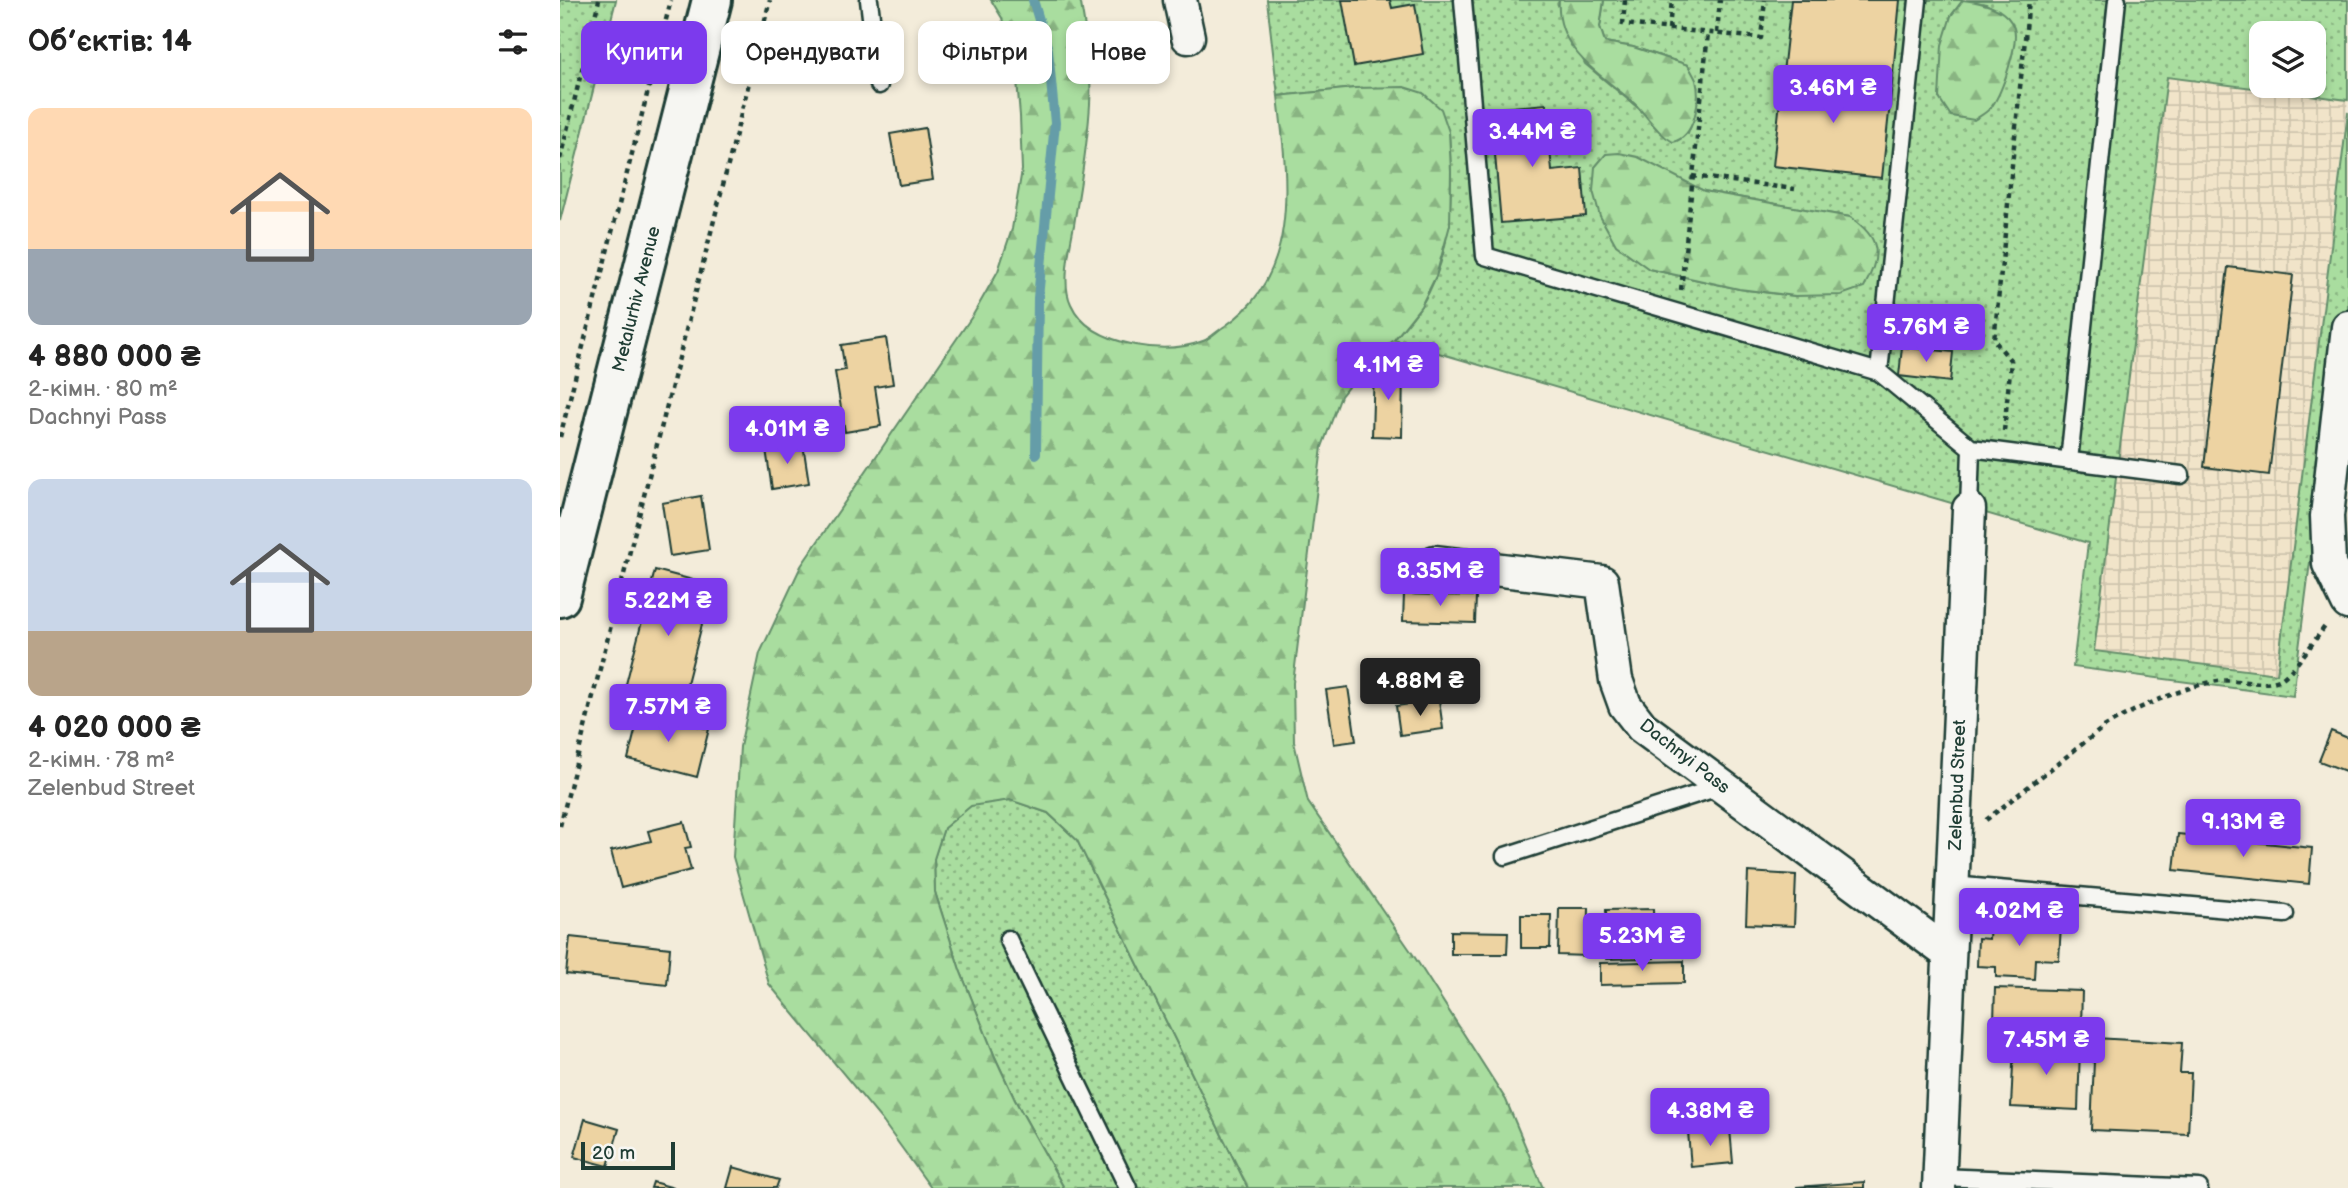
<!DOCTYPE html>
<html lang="uk">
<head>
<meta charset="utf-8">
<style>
	:root { --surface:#fff; --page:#f6f6f6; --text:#222; --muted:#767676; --accent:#7c3aed }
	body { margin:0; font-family:"Balsamiq Sans",sans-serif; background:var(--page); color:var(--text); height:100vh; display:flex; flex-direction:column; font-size:26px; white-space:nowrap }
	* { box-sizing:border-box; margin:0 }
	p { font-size:23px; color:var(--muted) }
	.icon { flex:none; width:38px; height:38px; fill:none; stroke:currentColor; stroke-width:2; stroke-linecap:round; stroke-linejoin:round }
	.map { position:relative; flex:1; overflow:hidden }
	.panel { display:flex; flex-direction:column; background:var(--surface); width:560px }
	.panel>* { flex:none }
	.banner { position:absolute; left:21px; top:21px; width:665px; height:63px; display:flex; gap:14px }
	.fabs { position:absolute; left:1689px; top:21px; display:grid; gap:14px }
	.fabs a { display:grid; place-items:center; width:77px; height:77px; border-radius:14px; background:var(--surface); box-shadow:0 4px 10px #0003; font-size:35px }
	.scale { position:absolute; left:21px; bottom:18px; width:94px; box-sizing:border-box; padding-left:7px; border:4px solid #1f3d34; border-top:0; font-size:19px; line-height:24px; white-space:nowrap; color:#1f3d34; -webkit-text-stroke:5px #f6f6f2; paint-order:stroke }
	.price { position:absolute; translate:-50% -60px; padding:0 16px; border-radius:7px; background:var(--accent); color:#fff; font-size:23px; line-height:46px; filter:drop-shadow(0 2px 4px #0008) }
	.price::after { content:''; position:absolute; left:50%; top:42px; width:21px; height:16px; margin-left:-10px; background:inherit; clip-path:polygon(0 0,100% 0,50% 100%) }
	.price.selected { background:#222; color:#fff }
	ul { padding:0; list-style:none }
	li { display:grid; align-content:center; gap:14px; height:371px; padding:0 28px }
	li span { display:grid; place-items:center; height:217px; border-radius:14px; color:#555 }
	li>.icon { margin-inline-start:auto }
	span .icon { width:126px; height:126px; fill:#fffc; stroke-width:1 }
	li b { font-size:30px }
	h2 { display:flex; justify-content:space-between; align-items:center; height:84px; padding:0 28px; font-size:30px }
	.pill { padding:0 24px; border-radius:14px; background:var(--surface); box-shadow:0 4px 10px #0003; font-size:24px; line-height:63px }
	.pill.selected { background:var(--accent); color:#fff }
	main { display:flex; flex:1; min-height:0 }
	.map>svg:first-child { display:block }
</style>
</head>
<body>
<main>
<section class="panel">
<h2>Об’єктів: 14<svg class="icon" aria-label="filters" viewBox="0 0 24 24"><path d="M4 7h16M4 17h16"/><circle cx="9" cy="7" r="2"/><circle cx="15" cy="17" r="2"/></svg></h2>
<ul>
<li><span style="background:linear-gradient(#ffd9b3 65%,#9aa5b1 0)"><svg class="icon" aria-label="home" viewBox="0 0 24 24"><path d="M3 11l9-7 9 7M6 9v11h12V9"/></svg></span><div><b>4 880 000 ₴</b><p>2-кімн. · 80 m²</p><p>Dachnyi Pass</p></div></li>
<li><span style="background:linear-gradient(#c9d6e8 70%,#b9a48a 0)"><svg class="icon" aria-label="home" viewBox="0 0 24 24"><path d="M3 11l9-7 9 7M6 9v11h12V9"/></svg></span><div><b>4 020 000 ₴</b><p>2-кімн. · 78 m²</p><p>Zelenbud Street</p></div></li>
</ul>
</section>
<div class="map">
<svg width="1788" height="1188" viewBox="0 0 1788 1188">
	<defs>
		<pattern id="industrial-grid" width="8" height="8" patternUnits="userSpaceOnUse" patternTransform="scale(1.75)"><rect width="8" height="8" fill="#f1e4c9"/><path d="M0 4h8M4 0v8" fill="none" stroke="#cec4ad"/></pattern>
		<pattern id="grass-dots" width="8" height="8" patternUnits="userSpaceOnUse" patternTransform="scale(1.75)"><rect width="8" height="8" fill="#a9dd9f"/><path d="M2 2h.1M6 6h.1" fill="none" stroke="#89b482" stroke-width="1.8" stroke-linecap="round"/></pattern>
		<pattern id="forest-firs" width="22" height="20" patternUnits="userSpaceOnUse" patternTransform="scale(1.75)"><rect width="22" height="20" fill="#a9dd9f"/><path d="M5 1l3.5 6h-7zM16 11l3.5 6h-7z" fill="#89b482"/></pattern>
	</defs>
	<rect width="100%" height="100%" fill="#f3ecda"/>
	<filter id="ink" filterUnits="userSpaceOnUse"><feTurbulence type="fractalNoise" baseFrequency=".0143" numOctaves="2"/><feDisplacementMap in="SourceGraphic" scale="14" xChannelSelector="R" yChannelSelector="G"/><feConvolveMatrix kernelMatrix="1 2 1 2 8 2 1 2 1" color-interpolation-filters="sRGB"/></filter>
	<g filter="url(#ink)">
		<path fill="url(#industrial-grid)" d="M1607,77L1788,100L1717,675L1534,651Z"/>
		<path fill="url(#grass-dots)" stroke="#648d6a" stroke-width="2" fill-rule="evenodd" d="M0,0H56L0,221Z
			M707,0H999L998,5L1025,64L1084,113L1128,134C1138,109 1140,88 1128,65L1073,47L1045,42L1040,27L1044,0H1403L1391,16L1379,98L1431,108L1445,79L1452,50L1447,17L1426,4L1406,0H1788V100L1607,77L1534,651L1717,674L1788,112V453L1764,452L1733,696L1513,667L1528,543L834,340C843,329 853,318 861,306C894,255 893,190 889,132L795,88L718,96ZM1701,33H1754V86H1701ZM1119,180L1144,191L1290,217L1235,296L1179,289L1089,269Z
			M451,800L488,813L517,840L688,1188H504L455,1100L435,1057L400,970L375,892L374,858L384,828L411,805Z"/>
		<path fill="url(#forest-firs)" stroke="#648d6a" stroke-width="2" d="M431,0H520L521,4C527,38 532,70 530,104C528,144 520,186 514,225C510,246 501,284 511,304C522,329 550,340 575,345C597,349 622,349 643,341C651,338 658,330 665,326C742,274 727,176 718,96L795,88L844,87L863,93L881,109L889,132L891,171L890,225L876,276L861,306L834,340L807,363L781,396L762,447L733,683L734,742L748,802L852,953L946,1100L983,1188H688L517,840L488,813L450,800L411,806L384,828L374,859L375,892L400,970L435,1057L455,1100L504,1188H371L321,1119L209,984L173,857L180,747L200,653L241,566L413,315L438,271L452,229L462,170L460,116L456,68L442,18Z
			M999,0H1044L1040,27L1045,42L1073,47L1128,65C1130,69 1134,75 1136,80C1141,100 1135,137 1113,142C1097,133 1088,117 1075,104C1043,75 995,51 999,0Z
			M1403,0C1421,2 1447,8 1454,28C1459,43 1442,93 1432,106C1428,112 1420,116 1414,120L1391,116L1379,98L1382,45L1391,16Z
			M1059,153L1078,157L1144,191L1290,217C1321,238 1322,255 1304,287L1281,295L1235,296L1179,289L1089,269L1056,245L1040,216L1033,191L1035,167L1046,154Z"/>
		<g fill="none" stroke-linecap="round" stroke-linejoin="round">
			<path stroke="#659da8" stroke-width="10" d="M473,0L488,50L495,123L478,298L476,454"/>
		</g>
		<path fill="#edd3a2" stroke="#1f3d34" stroke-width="2" d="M782,0H830L832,8L855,4L863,54L794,66Z
			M1231,0H1340L1332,84L1223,73Z
			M1223,73L1332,84L1322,178L1213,166Z
			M986,104L992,171L1022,168L1026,216L941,223L931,109Z
			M365,128L373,180L339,185L330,134Z
			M1668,267L1733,275L1709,475L1644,467Z
			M326,338L333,384L315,387L321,426L285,432L275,372L285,370L281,345Z
			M1342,347L1393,352L1390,382L1339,376Z
			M814,366L843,367L842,437L812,436Z
			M243,444L249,483L212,489L206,449Z
			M141,496L149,550L110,556L102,503Z
			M95,570L152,585L121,707L64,692Z
			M844,594L916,596L915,623L843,621Z
			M788,687L796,741L774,744L766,690Z
			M879,700L883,729L840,735L836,706Z
			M80,711L149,729L137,777L68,759Z
			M1771,731L1788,738V772L1759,761Z
			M124,822L131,847L125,848L131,870L61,888L51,851L91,841L88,831Z
			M1618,834L1752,848L1749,884L1614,870Z
			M1188,872L1236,875L1234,926L1186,924Z
			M999,908H1029L1028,956L998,955Z
			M1093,909L1094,958L1047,959L1046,910Z
			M961,915H991L990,948H961Z
			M1430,921L1501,924L1499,960L1475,959L1474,979L1436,977V967L1417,966L1418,938L1429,939Z
			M891,931L948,932L947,954H891Z
			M10,937L110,948L107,985L6,974Z
			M1124,961V983L1040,985V963Z
			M1435,988L1522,991L1521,1026L1434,1022Z
			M1535,1038L1622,1043L1620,1073H1631L1628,1134L1531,1130Z
			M1454,1044L1520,1047L1518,1110L1451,1107Z
			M25,1119L59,1129L48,1166L14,1157Z
			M1170,1129L1173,1163L1131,1167L1128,1132Z
			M173,1167L219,1180L216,1188H167Z
			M93,1182L114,1188H91Z
			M1304,1182V1188L1236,1187Z"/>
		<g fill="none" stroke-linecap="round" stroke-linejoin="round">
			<defs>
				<path id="service" d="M309,0L319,85
					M903,0L925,256L1319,372L1411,448L1621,475
					M1319,372L1358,0
					M1509,461L1557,0
					M1409,509L1411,448
					M945,856L1162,786
					M1392,885L1725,914
					M448,939L568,1188
					M1380,1177L1639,1188"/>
				<path id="minor" d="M620,0L628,37
					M1788,327L1767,516L1769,564L1788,603
					M875,562L1042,582L1056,680L1065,705L1082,727L1389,954
					M1379,1188L1409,509"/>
				<path id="tertiary" d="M0,597L152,0"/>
			</defs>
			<use href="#service" stroke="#1f3d34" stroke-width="21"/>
			<use href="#minor" stroke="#1f3d34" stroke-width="37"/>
			<use href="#tertiary" stroke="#1f3d34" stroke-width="44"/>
			<path stroke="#1f3d34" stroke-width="4.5" stroke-dasharray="5 5" stroke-linecap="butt" d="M1065,0L1063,24L1201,38L1205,0
				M1109,29L1112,0
				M1157,33L1160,0
				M0,159L39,0
				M1132,176L1235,189
				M1121,290L1148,33
				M1444,431L1451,361L1434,340L1469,0
				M0,437L111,0
				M1426,820L1544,727C1569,711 1628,685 1658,681C1678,678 1703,688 1721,679C1732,673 1757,637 1766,625
				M0,826L210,0"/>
			<use href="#service" stroke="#f6f6f2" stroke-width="16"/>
			<use href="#minor" stroke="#f6f6f2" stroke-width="32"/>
			<use href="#tertiary" stroke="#f6f6f2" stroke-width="38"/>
		</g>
	</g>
	<g text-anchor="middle" stroke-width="5" stroke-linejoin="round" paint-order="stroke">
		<g font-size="18" fill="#1f3d34" stroke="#f6f6f2">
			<text transform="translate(76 299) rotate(-76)" y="6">Metalurhiv Avenue</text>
			<text transform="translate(1125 756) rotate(38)" y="6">Dachnyi Pass</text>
			<text transform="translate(1397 785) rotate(-88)" y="6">Zelenbud Street</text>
		</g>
	</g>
</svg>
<div class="fabs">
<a><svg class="icon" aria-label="layers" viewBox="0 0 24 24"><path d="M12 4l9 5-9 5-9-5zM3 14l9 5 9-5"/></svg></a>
</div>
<div class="scale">20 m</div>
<b class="price" style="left:1273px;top:125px">3.46M ₴</b>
<b class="price" style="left:972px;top:169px">3.44M ₴</b>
<b class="price" style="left:1366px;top:364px">5.76M ₴</b>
<b class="price" style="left:828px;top:402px">4.1M ₴</b>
<b class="price" style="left:227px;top:466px">4.01M ₴</b>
<b class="price" style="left:880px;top:608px">8.35M ₴</b>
<b class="price" style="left:108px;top:638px">5.22M ₴</b>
<b class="price selected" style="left:860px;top:718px">4.88M ₴</b>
<b class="price" style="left:108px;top:744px">7.57M ₴</b>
<b class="price" style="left:1683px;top:859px">9.13M ₴</b>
<b class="price" style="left:1459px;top:948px">4.02M ₴</b>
<b class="price" style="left:1082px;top:973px">5.23M ₴</b>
<b class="price" style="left:1486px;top:1077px">7.45M ₴</b>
<b class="price" style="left:1150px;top:1148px">4.38M ₴</b>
<div class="banner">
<a class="pill selected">Купити</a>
<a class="pill">Орендувати</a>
<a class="pill">Фільтри</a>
<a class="pill">Нове</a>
</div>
</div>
</main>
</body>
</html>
